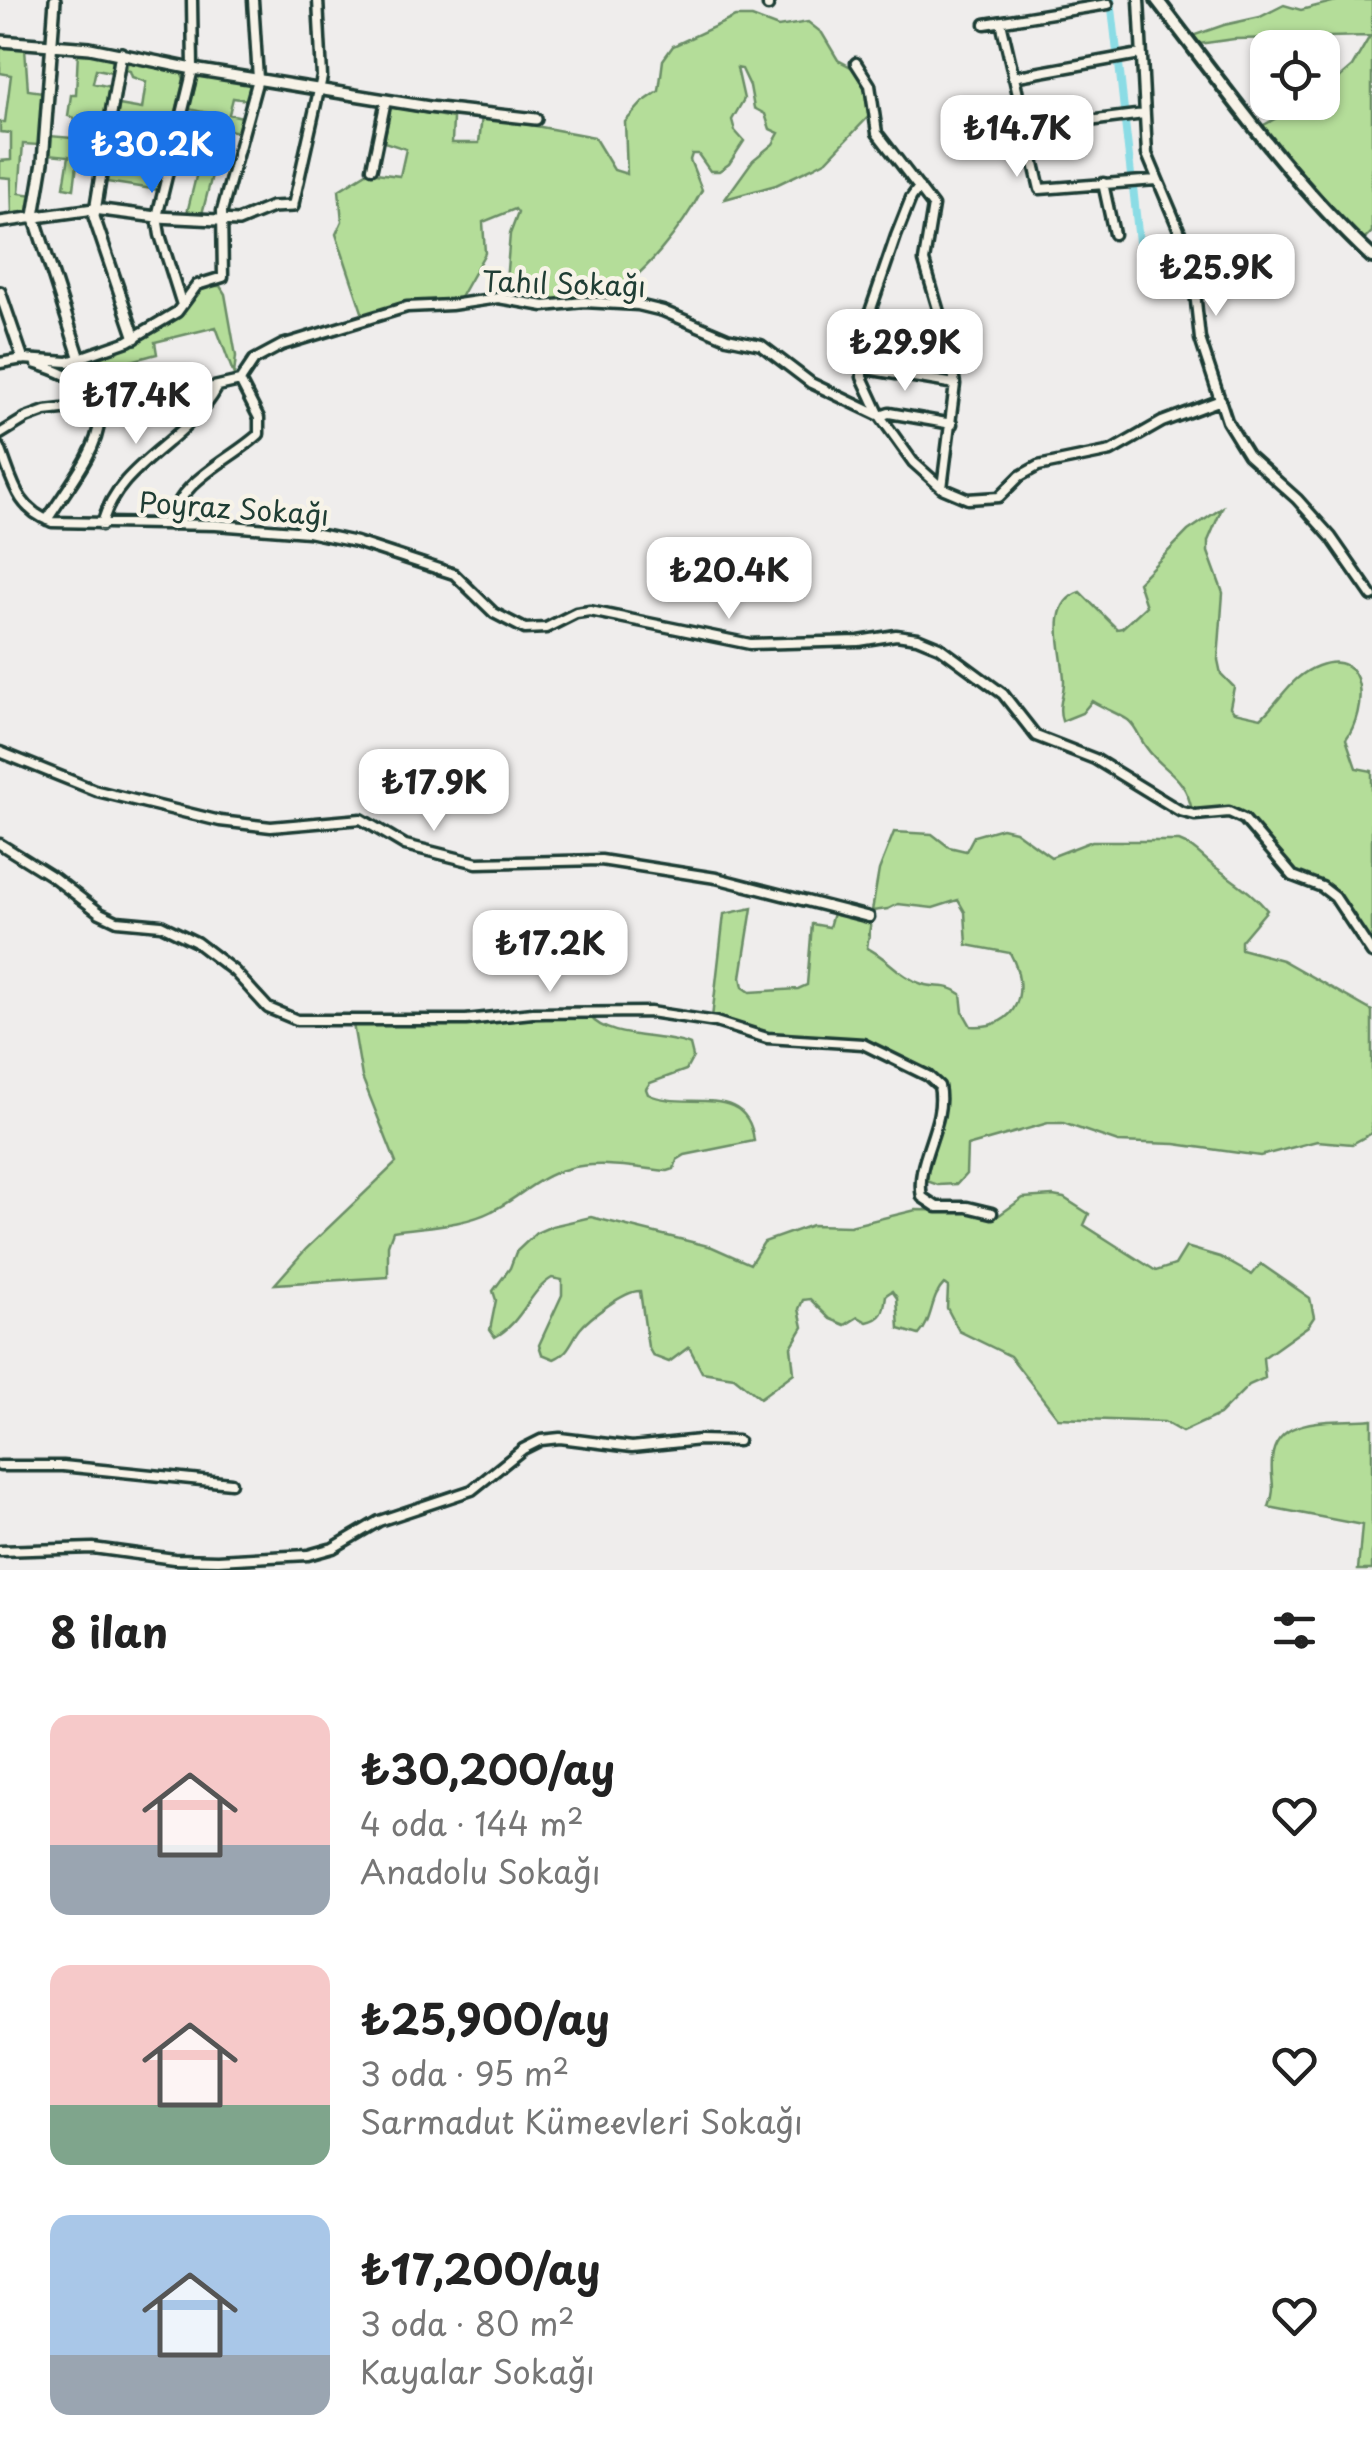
<!DOCTYPE html>
<html lang="tr">
<head>
<meta charset="utf-8">
<style>
	:root { --surface:#fff; --page:#f6f6f6; --text:#222; --muted:#767676; --accent:#1a73e8 }
	body { margin:0; font-family:"Playpen Sans",sans-serif; background:var(--page); color:var(--text); height:100vh; display:flex; flex-direction:column; font-size:38px; white-space:nowrap }
	* { box-sizing:border-box; margin:0 }
	p { font-size:32px; color:var(--muted) }
	.icon { flex:none; width:55px; height:55px; fill:none; stroke:currentColor; stroke-width:2; stroke-linecap:round; stroke-linejoin:round }
	.map { position:relative; height:1570px; overflow:hidden }
	.side { display:flex; flex-direction:column; background:var(--surface); flex:1 }
	.side>* { flex:none }
	.tools { position:absolute; left:1250px; top:30px; display:grid; gap:20px }
	.tools a { display:grid; place-items:center; width:90px; height:90px; border-radius:20px; background:var(--surface); box-shadow:0 2px 8px #0004; font-size:50px }
	.price { position:absolute; translate:-50% -85px; padding:0 22px; border-radius:20px; background:#fff; color:#222; font-size:32px; line-height:65px; filter:drop-shadow(0 2px 5px #0008) }
	.price::after { content:''; position:absolute; left:50%; top:60px; width:30px; height:22px; margin-left:-15px; background:inherit; clip-path:polygon(0 0,100% 0,50% 100%) }
	.price.selected { background:var(--accent); color:#fff }
	ul { padding:0; list-style:none }
	li { display:flex; align-items:center; gap:30px; height:250px; padding:0 50px }
	li span { display:grid; place-items:center; flex:none; width:280px; height:200px; border-radius:20px; color:#555 }
	li>.icon { margin-inline-start:auto }
	span .icon { width:120px; height:120px; fill:#fffc; stroke-width:1 }
	li b { font-size:42px }
	h2 { display:flex; justify-content:space-between; align-items:center; height:120px; padding:0 50px; font-size:42px }
	.map>svg:first-child { display:block }
</style>
</head>
<body>
<div class="map">
<svg width="1372" height="1570" viewBox="0 0 1372 1570">
	<rect width="100%" height="100%" fill="#efedec"/>
	<filter id="ink" filterUnits="userSpaceOnUse"><feTurbulence type="fractalNoise" baseFrequency=".01" numOctaves="2"/><feDisplacementMap in="SourceGraphic" scale="20" xChannelSelector="R" yChannelSelector="G"/><feConvolveMatrix kernelMatrix="1 2 1 2 8 2 1 2 1" color-interpolation-filters="sRGB"/></filter>
	<g filter="url(#ink)">
		<path fill="#b4dd99" stroke="#6a8d66" stroke-width="2.5" d="M1340,0H1372V232L1362,242L1262,126L1304,103L1322,102L1323,92L1352,67L1370,36L1234,39L1199,44L1192,36L1224,25L1260,17L1284,5L1301,10Z
			M735,17H752L778,27L808,22L822,33L838,60L860,72L869,94L870,115L827,160L814,167L776,185L725,199L753,160L773,144L779,133L770,129L765,114L754,108L750,86L742,69L737,68L744,99L732,120L735,131L744,141L729,164L719,171H710L698,154H692L690,160L702,190C685,223 641,283 604,297C576,308 533,300 505,294L510,234L518,213L515,209L483,222L485,253L458,301L405,302L363,315L336,234L342,221L339,190L368,172L400,176L406,149L384,142L391,107L453,118L452,143H479L482,116L594,137L614,170L627,174L625,122L643,102L659,91L663,60L673,46Z
			M0,47L25,48L28,90L43,92L39,145L23,144L19,193L34,195L32,210L12,216L11,178L0,177V161L11,160V133L0,132V122H5L11,75L0,73Z
			M78,51L108,55L114,61L112,72L96,69L93,83L110,87L100,150L79,147L74,189L64,187L69,156L48,154L50,136L72,138L74,118L68,116L71,95H76Z
			M128,61L182,74L184,79L170,136L148,131L147,149L166,152L159,190L107,182L109,169L133,173L137,158L110,153L119,105L142,109L146,82L132,77L130,71L126,70Z
			M198,75L251,84L248,100L233,98L229,114L242,117L238,132L224,129L202,214L187,213L207,132L203,130L207,113L189,109Z
			M204,286H220L225,294L236,356L234,375L216,327L155,342L157,354C121,363 83,378 47,362C82,368 143,343 172,321C184,311 191,296 204,286Z
			M1222,508L1208,541V552L1223,593L1218,660L1221,674L1234,687L1230,707L1234,712L1261,718C1281,700 1291,676 1318,666C1368,647 1367,710 1346,739L1356,768L1372,771V944L1336,890L1293,872L1246,816L1226,809L1192,811C1185,773 1164,773 1146,747C1139,738 1137,727 1128,720C1117,713 1103,708 1092,701L1082,713L1062,721C1057,705 1064,697 1064,681C1064,655 1044,604 1080,592L1117,629L1122,628L1146,606L1138,582L1188,531Z
			M1002,828L1015,831L1051,857L1092,841H1179C1196,847 1204,860 1218,869C1236,883 1252,892 1267,910L1241,941V949L1282,960L1372,1011V1133L1352,1144L1317,1141L1260,1156L1175,1144L1118,1142L1063,1123H1048L967,1146L966,1174L957,1184L938,1185L924,1180L944,1104L940,1082L928,1072L855,1038L784,1037L754,1032L712,1018L724,914L752,908L741,977L743,987L750,992L798,989L807,985L812,924L829,927L834,910L871,920L867,948C887,957 900,977 922,984C937,989 947,983 961,994L963,1012L971,1026C1019,1029 1030,990 1010,953L967,945L965,912L958,900L933,908L898,904L888,909L872,911L879,870L894,832L932,834L949,847L966,851L974,836Z
			M590,1016C607,1040 665,1034 690,1045L693,1057L686,1070L650,1083L646,1089L648,1094C683,1112 748,1080 754,1141L685,1155L677,1160L674,1169L668,1171C636,1168 599,1160 567,1169C537,1177 519,1198 492,1211C463,1226 425,1226 393,1231L388,1245V1277L275,1284L306,1249L396,1163L362,1077L353,1024L447,1025Z
			M1053,1196L1064,1198L1089,1214L1084,1225L1156,1271L1175,1265L1186,1247L1220,1257L1252,1275L1261,1264L1310,1298L1314,1317L1308,1326L1263,1358L1265,1378L1249,1385L1219,1415L1182,1432L1164,1422L1058,1418L1010,1356L959,1331L947,1308L948,1287L944,1284C930,1298 933,1320 919,1335L899,1329L897,1298L892,1291L886,1295C884,1310 884,1318 867,1322L858,1317L845,1325L830,1319L810,1299L803,1300L799,1309L803,1327L791,1347L794,1373L760,1398L734,1377L702,1372L689,1347L669,1362L653,1356L648,1347L640,1291C626,1290 590,1317 580,1329C571,1341 569,1353 554,1359L542,1354L539,1345L562,1295V1280L552,1278C529,1291 523,1322 495,1337L490,1330L496,1300L493,1291L510,1268L516,1252L536,1233L552,1226L591,1217L712,1247L750,1264L764,1242L812,1225L850,1226L916,1210L969,1211L998,1216L1023,1198Z
			M1372,1419V1570H1358L1362,1525L1269,1507C1277,1486 1270,1480 1272,1460C1275,1412 1339,1423 1372,1419Z"/>
		<g fill="none" stroke-linecap="round" stroke-linejoin="round">
			<path stroke="#8bdce5" stroke-width="8" d="M1111,0L1117,52
				M1119,64L1124,110
				M1125,122L1131,175
				M1133,187L1141,260"/>
			<defs>
				<path id="minor" d="M1139,0L1147,154L1187,249L1193,273L1200,339L1227,421L1248,455L1297,499L1331,537L1372,596
					M768,6V0
					M1001,22L1040,189L1156,180
					M985,24L1108,4
					M1013,77L1140,54
					M970,117L1020,109
					M1025,129L1144,114
					M372,168L386,100
					M1103,183L1114,234
					M919,187L911,198L896,236L862,335V377L880,416L889,413L952,424
					M293,206L322,77L318,0
					M182,305L160,235L157,217L193,69L192,0
					M0,363L23,359L68,362L128,341L177,312L197,285L223,277L222,211L258,79L253,0
					M37,364C146,397 87,457 47,520
					M861,368L955,384
					M0,434L26,418L45,411L174,396L240,381L254,360L282,345L407,307L451,305L498,298L544,306L584,302L638,305L663,311L727,338L761,345L811,383L880,416L913,462L942,488L955,384L948,343L924,261L933,206L877,133L870,85L856,63
					M0,448C13,481 16,509 52,522L216,525L308,532L356,542L454,574L494,613L525,629L546,628L576,613L590,611L750,644L859,641L896,635L917,638L939,647L1003,694L1036,736L1095,759L1180,811L1195,815L1229,812L1244,819L1293,876L1322,887L1335,897L1372,953
					M942,488L968,499L999,497L1020,476L1038,466L1111,451L1162,422L1221,400
					M102,525C116,464 188,442 217,388
					M171,525C176,481 230,461 259,434V418L240,381
					M0,752L97,791L220,821L271,827L361,819L405,845L477,863L601,860L716,878L869,917
					M0,844L53,877L100,913L117,921L161,925L196,942L234,971L268,1008L297,1020H466L532,1013L650,1012L716,1022L767,1038L863,1044L928,1076L939,1086C947,1125 914,1160 922,1197L937,1207H967L992,1213
					M0,1466H63L231,1483
					M0,1551L93,1548L174,1559L218,1560L308,1555L333,1548L379,1521L472,1490L523,1449L541,1440L560,1438L632,1447L700,1440L738,1441"/>
				<path id="tertiary" d="M55,0L43,162L34,216L80,359
					M0,41L90,48L193,69L429,107L536,119
					M121,53L94,217L135,338
					M0,222L94,209L157,217L238,221L272,207L293,206
					M0,292L23,359"/>
				<path id="secondary" d="M1157,0C1225,88 1290,181 1372,257"/>
			</defs>
			<use href="#minor" stroke="#1f3d34" stroke-width="15"/>
			<use href="#tertiary" stroke="#1f3d34" stroke-width="16"/>
			<use href="#secondary" stroke="#1f3d34" stroke-width="18"/>
			<use href="#minor" stroke="#f7f3e8" stroke-width="8"/>
			<use href="#tertiary" stroke="#f7f3e8" stroke-width="9"/>
			<use href="#secondary" stroke="#f7f3e8" stroke-width="10"/>
		</g>
	</g>
	<g text-anchor="middle" stroke-width="9" stroke-linejoin="round" paint-order="stroke">
		<g font-size="28" fill="#1f3d34" stroke="#f7f3e8">
			<text transform="translate(564 284) rotate(2)" y="10">Tahıl Sokağı</text>
			<text transform="translate(234 509) rotate(4)" y="10">Poyraz Sokağı</text>
		</g>
	</g>
</svg>
<div class="tools">
<a><svg class="icon" aria-label="locate" viewBox="0 0 24 24"><circle cx="12" cy="12" r="6"/><path d="M12 2v4M12 18v4M2 12h4M18 12h4"/></svg></a>
</div>
<b class="price" style="left:1017px;top:180px">₺14.7K</b>
<b class="price selected" style="left:152px;top:196px">₺30.2K</b>
<b class="price" style="left:1216px;top:319px">₺25.9K</b>
<b class="price" style="left:905px;top:394px">₺29.9K</b>
<b class="price" style="left:136px;top:447px">₺17.4K</b>
<b class="price" style="left:729px;top:622px">₺20.4K</b>
<b class="price" style="left:434px;top:834px">₺17.9K</b>
<b class="price" style="left:550px;top:995px">₺17.2K</b>
</div>
<section class="side">
<h2>8 ilan<svg class="icon" aria-label="filters" viewBox="0 0 24 24"><path d="M4 7h16M4 17h16"/><circle cx="9" cy="7" r="2"/><circle cx="15" cy="17" r="2"/></svg></h2>
<ul>
<li><span style="background:linear-gradient(#f6c9c9 65%,#9aa5b1 0)"><svg class="icon" aria-label="home" viewBox="0 0 24 24"><path d="M3 11l9-7 9 7M6 9v11h12V9"/></svg></span><div><b>₺30,200/ay</b><p>4 oda · 144 m²</p><p>Anadolu Sokağı</p></div><svg class="icon" aria-label="heart" viewBox="0 0 24 24"><path d="M12 20l-8-8c-3-5 5-10 8-4 3-6 11-1 8 4z"/></svg></li>
<li><span style="background:linear-gradient(#f6c9c9 70%,#7fa58c 0)"><svg class="icon" aria-label="home" viewBox="0 0 24 24"><path d="M3 11l9-7 9 7M6 9v11h12V9"/></svg></span><div><b>₺25,900/ay</b><p>3 oda · 95 m²</p><p>Sarmadut Kümeevleri Sokağı</p></div><svg class="icon" aria-label="heart" viewBox="0 0 24 24"><path d="M12 20l-8-8c-3-5 5-10 8-4 3-6 11-1 8 4z"/></svg></li>
<li><span style="background:linear-gradient(#a9c7e8 70%,#9aa5b1 0)"><svg class="icon" aria-label="home" viewBox="0 0 24 24"><path d="M3 11l9-7 9 7M6 9v11h12V9"/></svg></span><div><b>₺17,200/ay</b><p>3 oda · 80 m²</p><p>Kayalar Sokağı</p></div><svg class="icon" aria-label="heart" viewBox="0 0 24 24"><path d="M12 20l-8-8c-3-5 5-10 8-4 3-6 11-1 8 4z"/></svg></li>
</ul>
</section>
</body>
</html>
